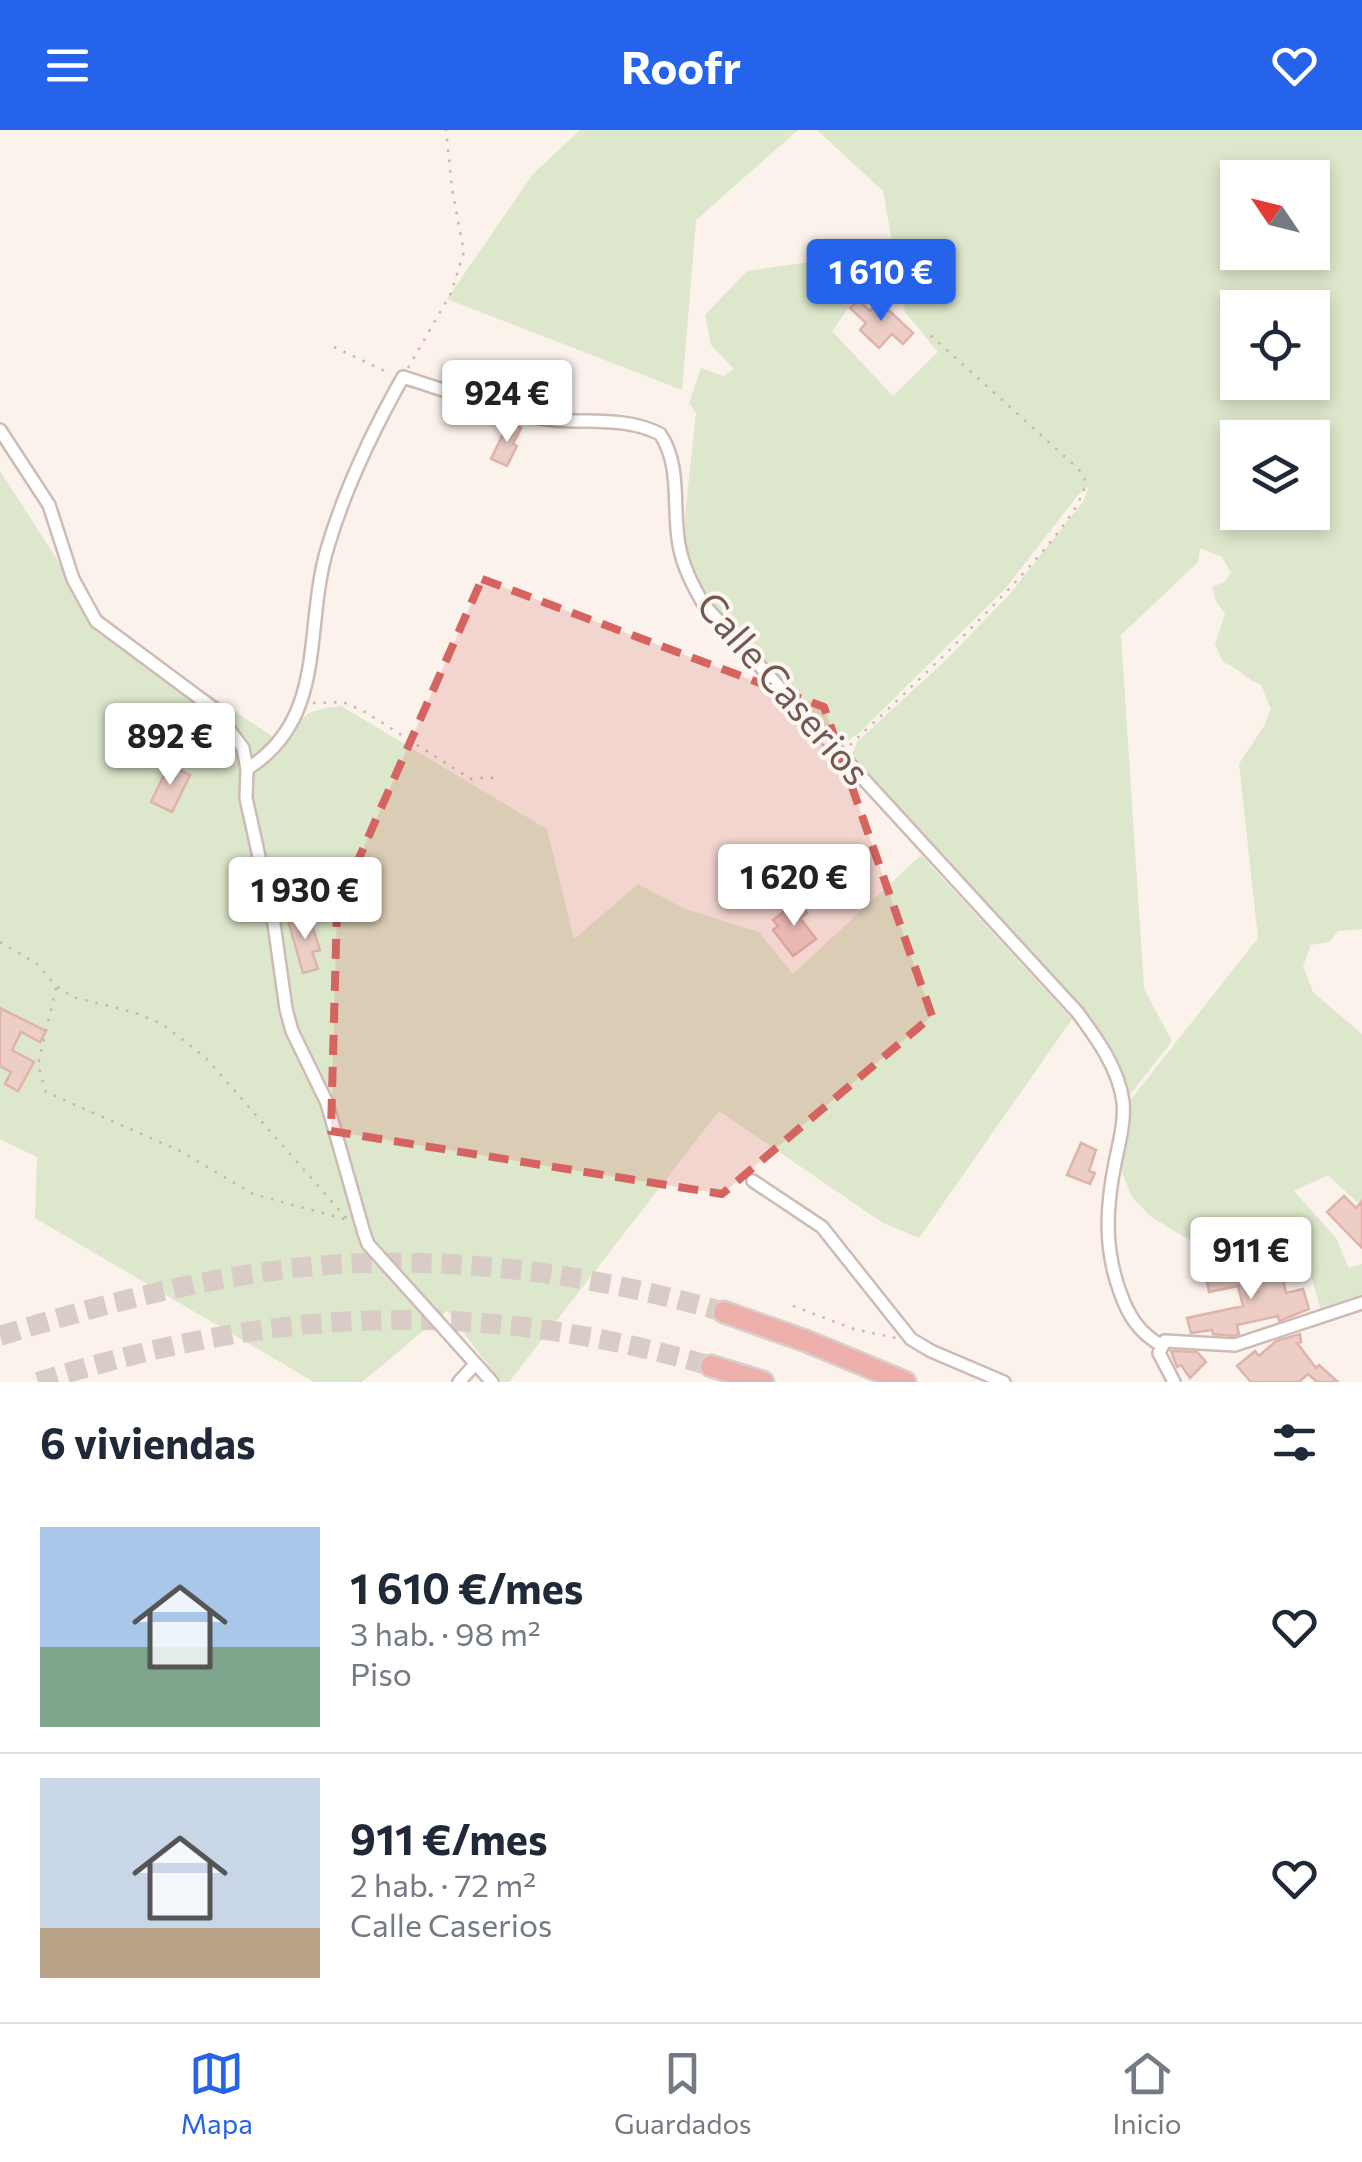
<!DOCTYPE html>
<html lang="es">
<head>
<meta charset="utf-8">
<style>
	:root { --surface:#fff; --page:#f6f6f7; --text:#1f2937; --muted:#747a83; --line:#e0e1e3; --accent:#2563eb }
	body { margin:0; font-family:Commissioner,sans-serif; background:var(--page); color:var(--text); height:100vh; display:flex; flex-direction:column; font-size:38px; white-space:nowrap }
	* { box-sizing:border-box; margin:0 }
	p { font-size:32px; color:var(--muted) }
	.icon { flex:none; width:55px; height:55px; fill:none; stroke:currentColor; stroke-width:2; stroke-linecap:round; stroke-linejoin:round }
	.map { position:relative; height:1252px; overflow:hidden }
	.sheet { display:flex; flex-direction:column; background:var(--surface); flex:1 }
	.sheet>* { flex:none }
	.needle { width:65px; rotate:305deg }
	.buttons { position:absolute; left:1220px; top:30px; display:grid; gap:20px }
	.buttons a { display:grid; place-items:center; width:110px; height:110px; border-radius:0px; background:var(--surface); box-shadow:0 5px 15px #0003; font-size:50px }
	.price { position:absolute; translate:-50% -85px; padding:0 22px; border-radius:10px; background:#fff; color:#222; font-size:32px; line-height:65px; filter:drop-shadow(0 2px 5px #0008) }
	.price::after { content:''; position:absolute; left:50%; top:60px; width:30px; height:22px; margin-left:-15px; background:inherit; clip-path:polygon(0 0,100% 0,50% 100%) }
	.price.selected { background:var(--accent); color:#fff }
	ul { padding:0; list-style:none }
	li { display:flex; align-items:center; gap:30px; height:250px; padding:0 40px }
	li+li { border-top:2px solid var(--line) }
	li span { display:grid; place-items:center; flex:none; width:280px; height:200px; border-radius:0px; color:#555 }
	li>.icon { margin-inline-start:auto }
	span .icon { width:120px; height:120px; fill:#fffc; stroke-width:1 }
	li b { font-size:42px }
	h2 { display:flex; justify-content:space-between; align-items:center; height:120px; padding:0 40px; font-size:42px }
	header { display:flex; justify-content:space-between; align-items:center; height:130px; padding:0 40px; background:var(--accent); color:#fff; font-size:45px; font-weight:700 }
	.tabs { display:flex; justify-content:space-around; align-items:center; height:140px; border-top:2px solid var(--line); background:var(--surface); font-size:28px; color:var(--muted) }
	.tabs a { display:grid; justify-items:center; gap:5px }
	.tabs .selected { color:var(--accent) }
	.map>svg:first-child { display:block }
</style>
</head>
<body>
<header><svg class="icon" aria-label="menu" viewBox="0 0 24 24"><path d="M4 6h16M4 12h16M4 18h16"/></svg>Roofr<svg class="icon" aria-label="heart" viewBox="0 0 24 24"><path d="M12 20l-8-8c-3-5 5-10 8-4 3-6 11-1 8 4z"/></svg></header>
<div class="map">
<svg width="1362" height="1252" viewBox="0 0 1362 1252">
	<rect width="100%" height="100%" fill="#fbf2ec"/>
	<path fill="#dce7cb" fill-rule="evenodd" d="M580,0H798L696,90L682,260L447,169L533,44Z
		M817,0H1362V799L1338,801L1329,812L1311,815L1303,836L1313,862L1362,904V1069L1358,1073L1328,1045L1294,1061L1336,1108L1349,1138L1362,1134V1168L1321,1180L1304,1122L1241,1142L1150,1086L1132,1067L1119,1035L1129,972L1258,808L1239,634L1264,596L1271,579L1261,555C1248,551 1238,538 1223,532L1215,514L1225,484L1216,471L1212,457L1224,452L1231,443L1222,427L1200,418L1198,432L1121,505L1144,859L1172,911L1129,966L1104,913L1080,875L1002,795L850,628L858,611L948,528L1008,466L1083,372L1089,356L1078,365L1005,459L859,603L846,612H836L705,470L686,426L683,404L696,283L689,273L701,238L723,246L734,239L711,215L705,185L747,141L810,132L855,168L832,201L893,266L938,222L905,182L883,61ZM1238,48H1312V122H1238ZM1238,178H1312V252H1238ZM1238,308H1312V382H1238Z
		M0,341L96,490L284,614C304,584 303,581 341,576L547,699L574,809L638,754L685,779L759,802L793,844L921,725L1072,889L919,1108L883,1093L719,981L509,1252H501L447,1181L362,1252H314L35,1088L37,1027L0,1009Z"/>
	<path fill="#edcec7" stroke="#deb3a9" stroke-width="2.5" d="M858,170L870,181L879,171L913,203L903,214L892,204L879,218L860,200L866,193L850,178Z
		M509,292L521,298L513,314L517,316L507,336L491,329Z
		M169,635L190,645L172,682L151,672Z
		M798,771L807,783L800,788L816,809L793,826L773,800L778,796L773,790Z
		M308,783L320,820L312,822L318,839L303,843L288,790Z
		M0,878L46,901L40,912L21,902L12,920L34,932L18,961L5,954L11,942L0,936Z
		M1081,1013L1096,1020L1089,1041L1095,1043L1090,1054L1067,1045Z
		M1344,1066L1356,1078L1362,1071V1118L1327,1082Z
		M1280,1136L1286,1163L1303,1159L1309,1179L1279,1191L1278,1186L1237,1195L1239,1204L1234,1206L1213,1204L1212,1200L1191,1203L1187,1188L1243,1176L1238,1156L1209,1162L1207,1152Z
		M1300,1204L1301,1212L1297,1213L1316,1238L1319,1235L1338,1252H1317L1308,1244L1299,1252H1251L1237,1236L1255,1221L1259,1226L1276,1211Z
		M1171,1221L1197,1222L1206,1232L1190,1248L1181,1235L1177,1237Z"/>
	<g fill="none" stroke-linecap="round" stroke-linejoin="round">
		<path stroke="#d9cbc5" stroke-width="20" stroke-dasharray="20 10" stroke-linecap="butt" d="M0,1206C98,1175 201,1148 304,1137C444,1123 589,1143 724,1182
			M38,1252C272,1178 474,1167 711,1236"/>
		<defs>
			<path id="street" d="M0,300L49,375L73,449L96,491L213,578L243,618L247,639L246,668L274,794L286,879L292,901L327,973L364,1103L368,1114L492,1252
				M247,639C329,588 303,496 328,416C346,356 372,302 403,247C445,260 487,276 530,286C574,297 619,283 660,304C682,336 672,379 679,415C683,437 693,456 704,475L1078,883C1097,909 1119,939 1123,972C1125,992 1119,1013 1115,1033C1106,1078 1104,1118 1120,1162C1128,1185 1139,1203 1161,1215
				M753,1051L822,1097L911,1209L931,1221L1004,1252
				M459,1252L475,1234
				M1174,1252L1159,1223L1165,1211L1235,1215L1362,1173"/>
			<path id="highway" d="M724,1182L806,1211L905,1252
				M711,1236L763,1252"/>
		</defs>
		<use href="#street" stroke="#cebbb5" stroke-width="16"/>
		<use href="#highway" stroke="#d8d0ce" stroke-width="25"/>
		<path stroke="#d2b1a9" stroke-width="2.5" stroke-dasharray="2.5 8" stroke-linecap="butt" d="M334,217L391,244
			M408,238L451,163L464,122L452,59L446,0
			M313,573L343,572L365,582L471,649L489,647L500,650
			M850,615C890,577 1085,398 1085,353C1085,344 1078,339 1073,334L928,203
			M0,812L36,833L56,856L73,867L133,882L162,894L205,927L348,1090
			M56,858L38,935L46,962L180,1021L253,1064L348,1090
			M793,1176L854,1199L896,1208"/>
		<use href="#street" stroke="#fff" stroke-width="11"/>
		<use href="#highway" stroke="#edafaa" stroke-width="20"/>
	</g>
	<path fill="#d56360" fill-opacity="0.2" stroke="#d56360" stroke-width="8" stroke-dasharray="20 12" stroke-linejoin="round" d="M482,449L824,577L932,886L722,1064L331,1001L337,778Z"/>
	<g text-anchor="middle" stroke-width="8" stroke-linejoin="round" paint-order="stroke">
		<g font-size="38" fill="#735751" stroke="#fdf7f2">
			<text transform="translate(783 559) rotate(49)" y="13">Calle Caserios</text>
		</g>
	</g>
</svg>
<div class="buttons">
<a><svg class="needle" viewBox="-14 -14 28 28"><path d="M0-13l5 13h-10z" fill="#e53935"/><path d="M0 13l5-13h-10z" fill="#747a83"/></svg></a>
<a><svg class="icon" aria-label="locate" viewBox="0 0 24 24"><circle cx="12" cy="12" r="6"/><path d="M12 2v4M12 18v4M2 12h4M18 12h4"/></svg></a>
<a><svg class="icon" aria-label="layers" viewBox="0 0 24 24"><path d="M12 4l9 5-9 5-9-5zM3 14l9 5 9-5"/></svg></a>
</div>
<b class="price selected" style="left:881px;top:194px">1 610 €</b>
<b class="price" style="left:507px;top:315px">924 €</b>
<b class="price" style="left:170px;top:658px">892 €</b>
<b class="price" style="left:794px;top:799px">1 620 €</b>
<b class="price" style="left:305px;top:812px">1 930 €</b>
<b class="price" style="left:1251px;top:1172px">911 €</b>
</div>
<section class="sheet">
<h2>6 viviendas<svg class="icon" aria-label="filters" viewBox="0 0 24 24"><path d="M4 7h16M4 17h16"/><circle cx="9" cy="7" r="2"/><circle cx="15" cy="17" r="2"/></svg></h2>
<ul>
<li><span style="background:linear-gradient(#a9c7e8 60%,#7fa58c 0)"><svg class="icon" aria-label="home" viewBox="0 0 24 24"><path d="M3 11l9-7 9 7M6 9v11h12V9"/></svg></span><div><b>1 610 €/mes</b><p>3 hab. · 98 m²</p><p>Piso</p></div><svg class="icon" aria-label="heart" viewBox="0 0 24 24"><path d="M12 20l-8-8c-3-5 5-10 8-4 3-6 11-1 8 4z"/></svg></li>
<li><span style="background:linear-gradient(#c9d6e8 75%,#b9a48a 0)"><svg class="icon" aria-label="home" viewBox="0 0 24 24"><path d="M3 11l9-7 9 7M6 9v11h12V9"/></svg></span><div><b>911 €/mes</b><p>2 hab. · 72 m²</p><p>Calle Caserios</p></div><svg class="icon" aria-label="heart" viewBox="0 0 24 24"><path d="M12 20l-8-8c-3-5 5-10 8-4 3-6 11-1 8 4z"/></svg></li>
</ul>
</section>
<nav class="tabs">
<a class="selected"><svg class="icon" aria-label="map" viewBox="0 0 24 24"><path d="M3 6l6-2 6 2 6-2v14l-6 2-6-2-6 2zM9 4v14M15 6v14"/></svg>Mapa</a>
<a><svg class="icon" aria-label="saved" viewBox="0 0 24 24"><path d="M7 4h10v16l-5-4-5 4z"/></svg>Guardados</a>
<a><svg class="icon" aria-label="home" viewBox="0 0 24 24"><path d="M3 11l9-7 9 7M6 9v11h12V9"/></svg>Inicio</a>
</nav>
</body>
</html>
